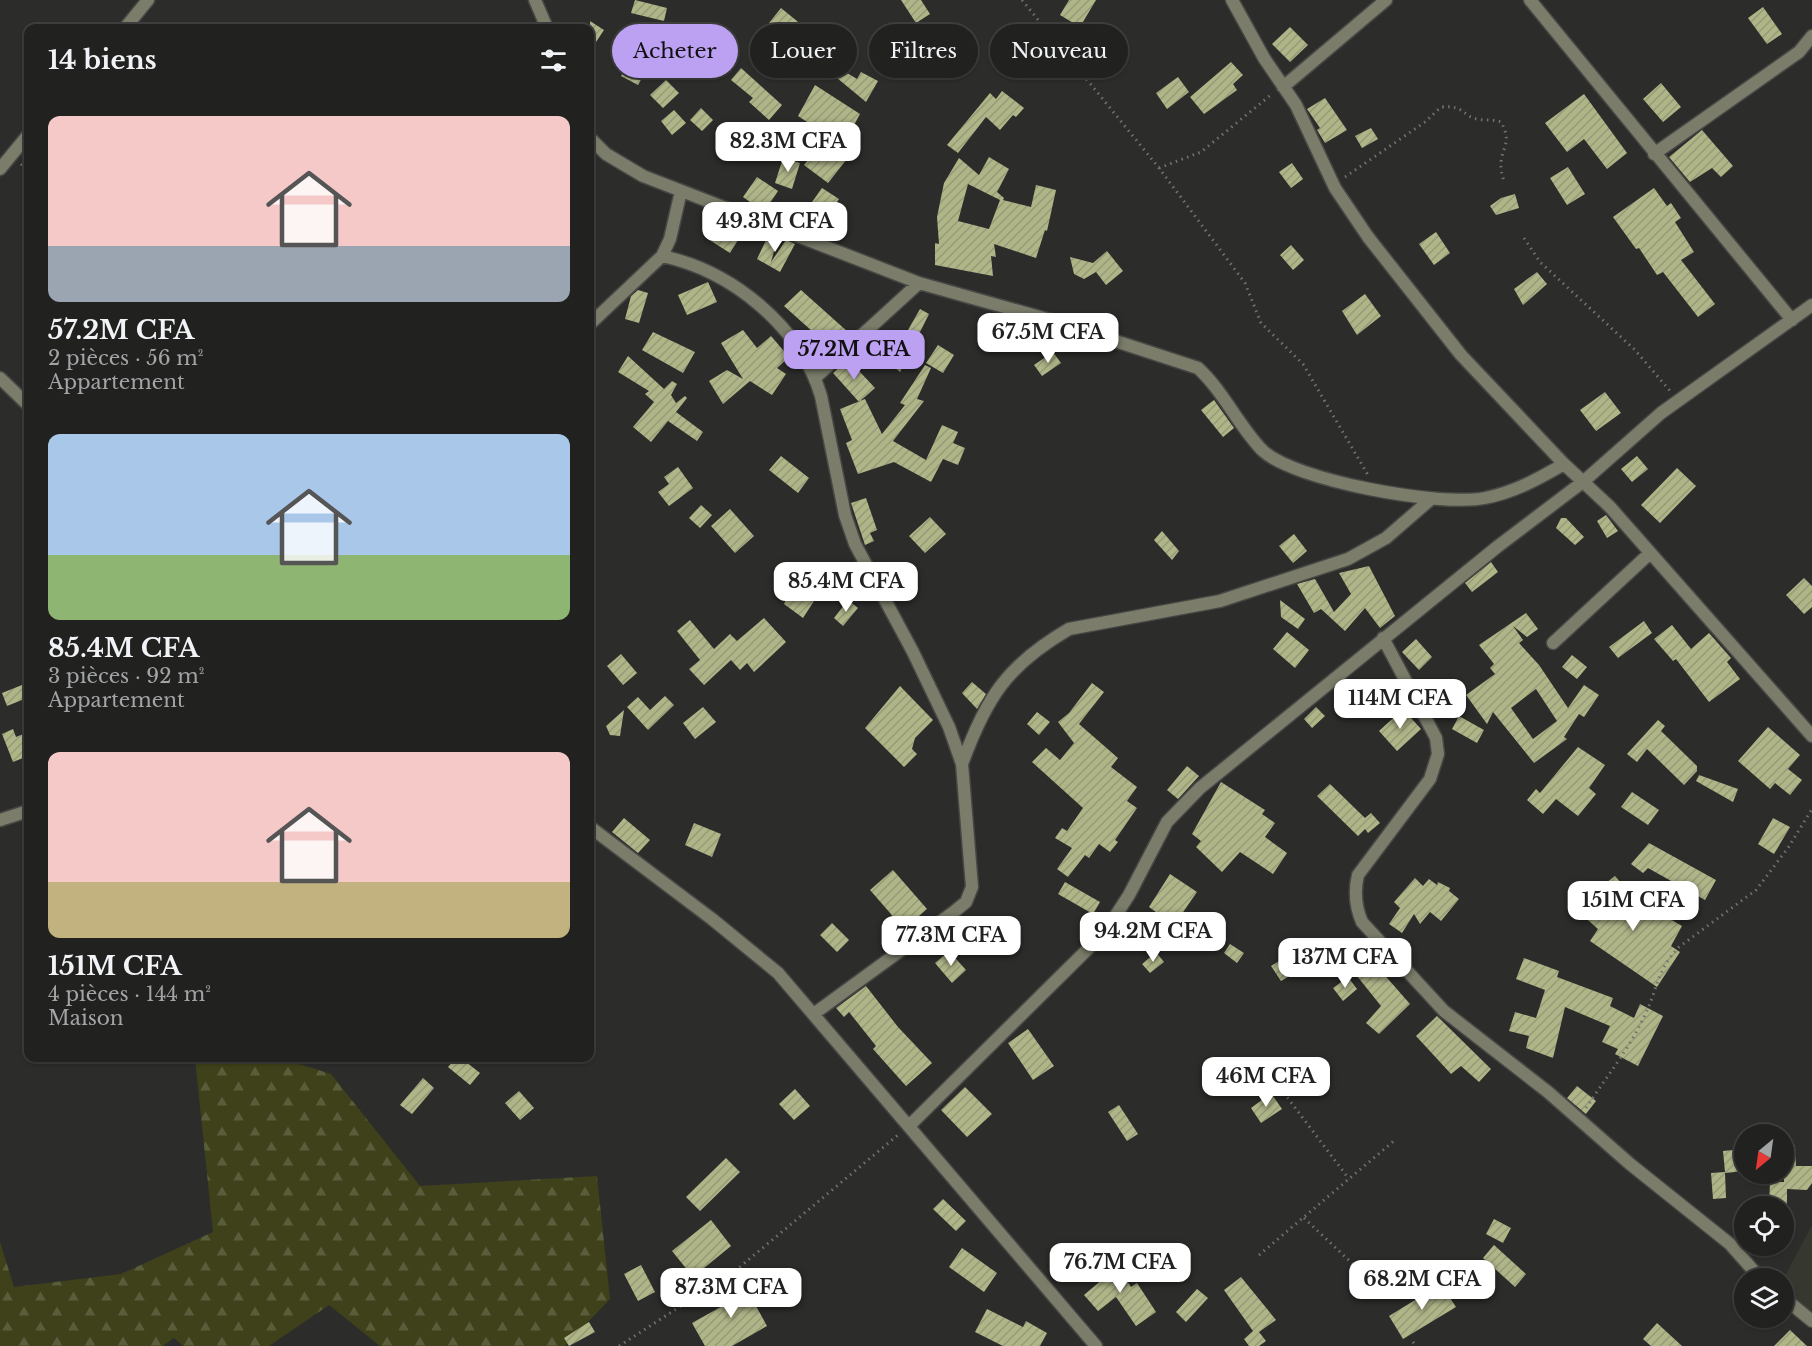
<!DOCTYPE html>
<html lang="fr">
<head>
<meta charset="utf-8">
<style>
	:root { --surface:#212220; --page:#292a29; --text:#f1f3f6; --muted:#a2a4a5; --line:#3e3f3e; --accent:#bca0f2 }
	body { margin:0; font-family:"Libre Baskerville",serif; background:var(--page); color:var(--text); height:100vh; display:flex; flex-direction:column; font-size:22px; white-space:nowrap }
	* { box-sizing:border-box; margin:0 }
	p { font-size:20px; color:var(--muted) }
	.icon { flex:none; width:33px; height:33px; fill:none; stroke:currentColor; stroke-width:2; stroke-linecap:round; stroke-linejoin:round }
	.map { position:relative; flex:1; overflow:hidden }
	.drawer { position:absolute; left:24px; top:24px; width:570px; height:1038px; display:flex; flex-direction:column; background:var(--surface); border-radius:12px; box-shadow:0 2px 4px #0004,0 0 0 2px var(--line) }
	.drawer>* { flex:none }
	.top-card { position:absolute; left:612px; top:24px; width:570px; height:54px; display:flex; gap:12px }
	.needle { width:39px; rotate:209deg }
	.buttons { position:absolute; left:1734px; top:1124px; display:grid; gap:12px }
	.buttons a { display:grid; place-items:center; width:60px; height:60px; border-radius:50%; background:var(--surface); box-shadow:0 2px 4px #0004,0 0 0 2px var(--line); font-size:30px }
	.price { position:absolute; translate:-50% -51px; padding:0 14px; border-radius:12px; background:#fff; color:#222; font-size:20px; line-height:39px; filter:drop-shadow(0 2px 3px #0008) }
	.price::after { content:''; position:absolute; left:50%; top:36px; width:18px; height:14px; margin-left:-9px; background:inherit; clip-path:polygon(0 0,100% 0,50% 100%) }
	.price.selected { background:var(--accent); color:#111 }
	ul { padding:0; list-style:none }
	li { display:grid; align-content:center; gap:12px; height:318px; padding:0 24px }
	li span { display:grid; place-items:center; height:186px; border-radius:12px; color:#555 }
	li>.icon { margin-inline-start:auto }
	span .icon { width:108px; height:108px; fill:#fffc; stroke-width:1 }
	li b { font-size:26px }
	h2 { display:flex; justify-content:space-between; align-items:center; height:72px; padding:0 24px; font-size:26px }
	.tag { padding:0 21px; border-radius:27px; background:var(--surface); box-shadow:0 2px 4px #0004,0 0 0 2px var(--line); font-size:21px; line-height:54px }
	.tag.selected { background:var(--accent); color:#111 }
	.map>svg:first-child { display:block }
</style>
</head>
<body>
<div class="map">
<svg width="1812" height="1346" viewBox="0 0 1812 1346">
	<defs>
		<pattern id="forest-firs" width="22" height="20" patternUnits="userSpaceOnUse" patternTransform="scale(1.5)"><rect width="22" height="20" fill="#3e4119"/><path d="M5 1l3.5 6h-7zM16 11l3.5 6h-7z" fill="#5a5d3b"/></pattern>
		<pattern id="building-hatch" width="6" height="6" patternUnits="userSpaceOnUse" patternTransform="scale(1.5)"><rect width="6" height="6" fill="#b0b588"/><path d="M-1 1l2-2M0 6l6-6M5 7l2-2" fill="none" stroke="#969a78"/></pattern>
	</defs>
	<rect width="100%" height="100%" fill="#2c2d2a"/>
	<path fill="#36372e" d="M1812,1225V1313L1784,1288V1278Z"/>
	<path fill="url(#forest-firs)" d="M195,1058H280L331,1074L420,1186L597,1176L610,1299L565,1346H380L329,1305L269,1346H183L174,1338L163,1346H0V1242L14,1287L121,1274L213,1232Z"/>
	<path fill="url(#building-hatch)" fill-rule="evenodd" d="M635,0L667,8L664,21L631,13Z
		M901,0H921L930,14L916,23Z
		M1069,0H1096L1080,27L1060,15Z
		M1763,7L1782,34L1767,44L1748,18Z
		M781,8L808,30L796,45L769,23Z
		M590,21L604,30L590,51Z
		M1290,27L1308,45L1290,62L1272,44Z
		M636,49L653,58L638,85L621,76Z
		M829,62L857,79L861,72L878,81L866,102L825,68Z
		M1231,62L1243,75L1233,84L1237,90L1204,114L1190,97Z
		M741,68L782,105L769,120L749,102L753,98L731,80Z
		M1178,77L1189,92L1167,109L1156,93Z
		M666,80L679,93L663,108L650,95Z
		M1661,83L1681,107L1663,122L1643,99Z
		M815,85L860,114L842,147L851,154L828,183L804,165L827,135L798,116Z
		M1002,91L1024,108L1016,117L1013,115L1000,130L986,117L958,153L947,145L990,93L996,99Z
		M1584,94L1627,153L1607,169L1584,139L1567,152L1545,123Z
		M1325,98L1347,130L1325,143L1317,130L1320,128L1307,109Z
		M701,108L713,120L702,131L690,120Z
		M674,110L686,123L672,135L661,121Z
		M1371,128L1378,139L1362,148L1355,136Z
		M1702,130L1733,166L1721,177L1712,168L1690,182L1669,157Z
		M989,157L1009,169L997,192L1004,198L1003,200L1031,207L1036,185L1056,190L1047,231L1045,230L1036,258L994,244L996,257L991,256L993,276L935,265V243L939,244L937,217L944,183L959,158L979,175ZM968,184L1000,200L989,229L958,221Z
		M783,158L800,163L792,189L775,183Z
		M1292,163L1303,179L1291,188L1279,172Z
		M1568,167L1585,194L1567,205L1550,178Z
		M757,177L778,191L764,212L743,197Z
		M822,188L839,199L819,228L802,216Z
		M1654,188L1667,206L1671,203L1681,218L1675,222L1694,252L1681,260L1715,304L1698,317L1663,272L1657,275L1639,248L1636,249L1613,217Z
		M1515,194L1519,208L1496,215L1490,206L1501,198Z
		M725,220L743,232L730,253L711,241Z
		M1436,232L1450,253L1434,265L1419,244Z
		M769,234L778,237L771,262L786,240L795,244L780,272L757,259Z
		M1291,245L1304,260L1293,270L1280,255Z
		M1107,251L1123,271L1106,285L1096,272L1084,279L1074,274L1070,257L1093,263Z
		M1537,272L1547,284L1523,305L1514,289Z
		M708,282L717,302L687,315L678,295Z
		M638,290L648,293L639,323L625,319L631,296Z
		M801,290L848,332L832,349L784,306Z
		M1365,294L1381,316L1357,335L1342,311Z
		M920,309L929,314L900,372L878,352L886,343L896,351Z
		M743,330L757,348L771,336L789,357L777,368L786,374L772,395L750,381L723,404L709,381L727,370L743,379L721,343Z
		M653,332L695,352L683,373L642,350Z
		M938,345L954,355L943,373L926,363Z
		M1053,352L1061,363L1042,376L1034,365Z
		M628,356L664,389L672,381L677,384L671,395L676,403L685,396L687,398L676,412L703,432L697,441L668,421L651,442L633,427L654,402L645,394L649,391L618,372Z
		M848,359L875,388L859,402L833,373Z
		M925,365L931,368L917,399L924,401L893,441L926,460L942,425L958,432L953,443L965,448L958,465L943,459L931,482L894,462L858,474L846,443L852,440L840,409L865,399L882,434L905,405L900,403Z
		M1605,392L1621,413L1596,431L1580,410Z
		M1214,400L1234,428L1223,437L1201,410Z
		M781,456L809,478L798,493L769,470Z
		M1637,456L1648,469L1632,482L1621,469Z
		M678,467L693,488L669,506L658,492L669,484L664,477Z
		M1677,468L1696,486L1660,523L1641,505Z
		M866,498L877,530L870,533L874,541L865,545L851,503Z
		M701,505L712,515L700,528L689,518Z
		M730,509L754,536L735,553L711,526Z
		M1606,515L1618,531L1607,538L1597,521Z
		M930,517L946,534L925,553L909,536Z
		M1561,518H1566L1584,537L1575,545L1556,528Z
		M1162,531L1179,551L1172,560L1154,540Z
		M1294,534L1307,551L1293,563L1279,546Z
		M1491,562L1498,572L1472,592L1465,583Z
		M1369,566L1395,616L1380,628L1365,608L1345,631L1321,609L1314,613L1297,584L1315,579L1334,612L1351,594L1339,573Z
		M1804,578L1812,586V607L1804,614L1786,595Z
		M791,588L814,601L803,618L784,604Z
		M848,600L858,608L843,626L834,618Z
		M1280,600L1305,619L1298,629L1281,617Z
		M1526,613L1538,629L1527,637L1513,626L1523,640L1519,643L1539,665L1568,708L1584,685L1599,695L1584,717L1579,714L1564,737L1567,739L1534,763L1493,712L1487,724L1466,695L1495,674L1490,668L1494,664L1479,645ZM1536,689L1557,721L1533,739L1511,708Z
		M764,618L786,642L754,672L747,663L740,670L731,660L704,685L689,669L700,660L677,631L690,620L714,649L730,634L737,641Z
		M1644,621L1652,633L1618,658L1609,647Z
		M1672,625L1691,649L1709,633L1731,658L1727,662L1740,679L1709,702L1676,659L1673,661L1654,639Z
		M1287,632L1309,650L1295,668L1273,649Z
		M1416,639L1432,657L1419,670L1402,652Z
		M621,654L637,673L623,685L607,666Z
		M1572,655L1587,667L1577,679L1562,667Z
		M972,682L986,694L977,709L962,693Z
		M1092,683L1104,692L1079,724L1118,758L1111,767L1137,787L1127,801L1137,808L1115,840L1118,842L1110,852L1099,844L1089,858L1085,855L1068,877L1057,869L1072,848L1055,838L1062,828L1067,831L1083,808L1032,762L1046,748L1060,760L1074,743L1058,722L1069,713Z
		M22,685L27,698L7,706L2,693Z
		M900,686L933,720L915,738L912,749L917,754L904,767L865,728Z
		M665,696L674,705L648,730L627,707L638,697L650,710Z
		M703,707L716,722L695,739L683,723Z
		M1316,707L1325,716L1312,728L1304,719Z
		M1403,709L1421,729L1397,751L1379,731Z
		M624,710L620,736L610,735L606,726Z
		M1037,712L1050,722L1039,735L1027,724Z
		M1459,716L1484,730L1477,743L1452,729Z
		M1658,720L1665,726L1661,731L1697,766V771L1684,785L1647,749L1637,762L1627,754Z
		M1768,727L1800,755L1788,769L1802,780L1790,795L1775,783L1770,789L1738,761Z
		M13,729L16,737L28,732V756L13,762L2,734Z
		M1578,747L1605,765L1589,788L1596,794L1578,816L1556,799L1543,814L1527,800L1536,789L1540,793Z
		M1187,766L1199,776L1178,799L1167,790Z
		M1699,775L1738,789L1733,802L1696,781Z
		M1221,782L1265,810L1262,814L1275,823L1265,837L1287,853L1273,874L1240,852L1222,872L1196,847L1201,841L1192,834Z
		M1330,784L1365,818L1371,813L1380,823L1368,833L1365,829L1358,836L1317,796Z
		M1632,792L1659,810L1648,825L1621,807Z
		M624,818L650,840L638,853L612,832Z
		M1773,818L1790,827L1774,854L1758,844Z
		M694,823L721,834L712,857L685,845Z
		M1649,843L1716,880L1705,900L1648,868L1643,873L1631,864Z
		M893,870L927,909L904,929L870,890Z
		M1170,874L1197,892L1181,915L1188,920L1181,930L1149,907Z
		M1615,876L1634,898L1682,926L1671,946L1680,952L1657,987L1590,941L1598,929L1581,914L1604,888L1602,886Z
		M1415,878L1423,886L1429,879L1437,885L1438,882L1450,888L1449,891L1459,899L1441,921L1430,912L1420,924L1414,914L1402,933L1389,924L1400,908L1394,902Z
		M1065,882L1100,902L1093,914L1058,894Z
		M832,923L849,940L837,952L820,935Z
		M1230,944L1244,953L1237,963L1224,953Z
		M949,951L966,970L952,983L935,963Z
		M1156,952L1164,962L1150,973L1142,964Z
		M1291,954L1301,969L1281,981L1271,966Z
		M1524,958L1559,971L1557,977L1613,998L1610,1006L1634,1018L1640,1004L1663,1016L1638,1066L1615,1054L1618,1049L1602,1042L1610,1026L1565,1007L1553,1058L1526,1048L1529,1036L1509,1031L1515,1012L1536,1018L1545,990L1516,979Z
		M1374,963L1410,1004L1379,1034L1366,1023L1381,1006L1357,976Z
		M1348,977L1357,989L1343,1001L1333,988Z
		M866,986L898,1027L932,1063L906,1086L873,1049L876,1046L849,1012L844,1017L836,1008Z
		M1437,1016L1491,1069L1479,1082L1461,1066L1451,1074L1416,1036Z
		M1028,1029L1054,1066L1033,1080L1008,1043Z
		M456,1058H461L480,1073L470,1085L448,1067Z
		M1236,1062L1246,1074L1227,1089L1217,1077Z
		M423,1078L434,1088L412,1114L400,1105Z
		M1577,1086L1596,1101L1586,1114L1567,1098Z
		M965,1087L992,1114L967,1137L941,1110Z
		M795,1089L810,1106L794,1120L779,1104Z
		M519,1091L534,1108L520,1120L505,1103Z
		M1271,1093L1282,1109L1261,1123L1251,1108Z
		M1119,1105L1138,1134L1127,1141L1108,1112Z
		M1784,1145H1795L1796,1166H1812V1183L1807,1190L1787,1189V1206H1769L1770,1182H1784Z
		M1744,1149V1171L1725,1173L1726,1198L1713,1199L1711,1173L1725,1172L1723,1151Z
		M726,1158L740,1172L700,1211L686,1197Z
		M943,1199L966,1221L956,1231L933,1209Z
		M1494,1219L1511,1228L1503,1243L1486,1234Z
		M711,1220L731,1246L693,1277L672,1251Z
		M1494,1245L1526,1274L1515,1287L1483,1258Z
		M962,1248L997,1273L984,1292L949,1267Z
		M1114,1260L1131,1287L1137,1283L1156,1312L1136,1326L1116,1297L1098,1311L1084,1295L1104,1278L1099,1270Z
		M641,1265L655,1292L638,1301L624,1274Z
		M740,1277L767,1326L732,1346H705L692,1323L735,1299L726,1284Z
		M1241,1277L1276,1320L1259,1332L1266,1341L1259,1346H1249L1244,1339L1253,1331L1224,1290Z
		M1441,1284L1456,1307L1403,1339L1389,1316Z
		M1197,1289L1208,1298L1186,1322L1176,1312Z
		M987,1309L1023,1327L1026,1321L1047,1333L1040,1346H1003L975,1332Z
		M589,1322L595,1332L569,1346L564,1338Z
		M1657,1323L1682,1346H1651L1643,1339Z
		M1790,1330L1807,1346H1774Z"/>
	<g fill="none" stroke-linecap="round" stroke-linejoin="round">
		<defs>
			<path id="street" d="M535,0L547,28
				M1232,0L1264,58L1296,105L1335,188L1368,237L1461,355L1564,464L1610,507L1812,736
				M1530,0L1792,320
				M125,28L148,0
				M1283,87L1386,0
				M590,138L606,154L643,176L919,283L1054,321L1198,368C1224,392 1238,425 1262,450C1294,481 1442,507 1485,498C1515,492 1538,479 1564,464
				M1654,154L1799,52L1812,36
				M0,169L28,135
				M662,256C732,271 800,326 821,396L845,515L855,544L913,652L949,727L962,764L972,887L966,902L955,911L815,1013
				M590,324L662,256L670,239L681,191
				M816,377L919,283
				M0,378L28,405
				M1383,638L1436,738L1438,754L1430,779L1358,875C1354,892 1355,906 1362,922L1444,1011L1548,1092L1630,1164L1730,1244L1760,1278
				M1553,643L1649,554
				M962,764C986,698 1007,665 1069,629L1220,601L1348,559L1386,538L1431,499
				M0,820L28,811
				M590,827L712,919L778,973L1096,1346
				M909,1126L1105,932L1129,895L1167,822L1200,788L1497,547L1584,481L1661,413L1812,305
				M1784,1298L1812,1321"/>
		</defs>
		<use href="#street" stroke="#474845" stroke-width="15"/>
		<path stroke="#727370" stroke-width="3" stroke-dasharray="1.5 4.5" stroke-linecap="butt" d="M1022,0L1159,168L1245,283L1261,323L1303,364L1368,475
			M21,164L28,171
			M1159,168L1201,152L1272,94
			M1345,177L1425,122L1441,107C1465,105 1462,116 1477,119C1485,121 1493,119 1501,122C1516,148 1493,150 1504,181
			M590,200L592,172L590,156
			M1524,238L1540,262L1635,350L1671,392
			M1262,1064L1349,1179
			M1586,1108C1605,1079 1629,1049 1644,1017C1658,989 1656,971 1679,947L1756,890L1788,848L1812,809
			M1304,1218L1391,1300
			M1259,1255L1395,1140
			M1413,1342L1416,1346
			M619,1346L735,1271L898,1135"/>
		<use href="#street" stroke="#7b7d6a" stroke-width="12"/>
	</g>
</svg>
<div class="buttons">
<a><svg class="needle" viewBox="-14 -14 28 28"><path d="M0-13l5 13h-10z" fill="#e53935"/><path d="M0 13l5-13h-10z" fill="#a2a4a5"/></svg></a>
<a><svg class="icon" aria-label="locate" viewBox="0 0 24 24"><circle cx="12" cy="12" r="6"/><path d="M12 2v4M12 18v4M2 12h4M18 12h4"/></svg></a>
<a><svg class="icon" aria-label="layers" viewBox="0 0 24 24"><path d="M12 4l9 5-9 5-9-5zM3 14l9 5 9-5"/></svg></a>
</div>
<b class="price" style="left:788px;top:173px">82.3M CFA</b>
<b class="price" style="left:775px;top:253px">49.3M CFA</b>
<b class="price" style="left:1048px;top:364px">67.5M CFA</b>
<b class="price selected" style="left:854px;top:381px">57.2M CFA</b>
<b class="price" style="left:846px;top:613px">85.4M CFA</b>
<b class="price" style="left:1400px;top:730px">114M CFA</b>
<b class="price" style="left:1633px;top:932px">151M CFA</b>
<b class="price" style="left:1153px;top:963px">94.2M CFA</b>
<b class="price" style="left:951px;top:967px">77.3M CFA</b>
<b class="price" style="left:1345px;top:989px">137M CFA</b>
<b class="price" style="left:1266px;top:1108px">46M CFA</b>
<b class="price" style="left:1120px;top:1294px">76.7M CFA</b>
<b class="price" style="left:1422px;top:1311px">68.2M CFA</b>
<b class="price" style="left:731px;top:1319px">87.3M CFA</b>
<div class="top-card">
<a class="tag selected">Acheter</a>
<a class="tag">Louer</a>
<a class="tag">Filtres</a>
<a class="tag">Nouveau</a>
</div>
<section class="drawer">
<h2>14 biens<svg class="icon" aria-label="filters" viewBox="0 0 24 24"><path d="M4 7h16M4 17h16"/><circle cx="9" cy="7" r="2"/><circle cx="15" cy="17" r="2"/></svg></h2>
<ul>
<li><span style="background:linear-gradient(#f6c9c9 70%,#9aa5b1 0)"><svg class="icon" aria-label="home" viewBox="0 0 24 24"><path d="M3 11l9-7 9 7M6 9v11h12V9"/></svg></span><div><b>57.2M CFA</b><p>2 pièces · 56 m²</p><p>Appartement</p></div></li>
<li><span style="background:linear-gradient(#a9c7e8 65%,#8fb573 0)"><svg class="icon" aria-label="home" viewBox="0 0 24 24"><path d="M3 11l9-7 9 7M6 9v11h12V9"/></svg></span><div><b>85.4M CFA</b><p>3 pièces · 92 m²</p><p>Appartement</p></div></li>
<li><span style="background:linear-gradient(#f6c9c9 70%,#c2b280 0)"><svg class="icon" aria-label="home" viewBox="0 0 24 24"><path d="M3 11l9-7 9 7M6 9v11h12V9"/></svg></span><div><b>151M CFA</b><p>4 pièces · 144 m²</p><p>Maison</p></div></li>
</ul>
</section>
</div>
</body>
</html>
